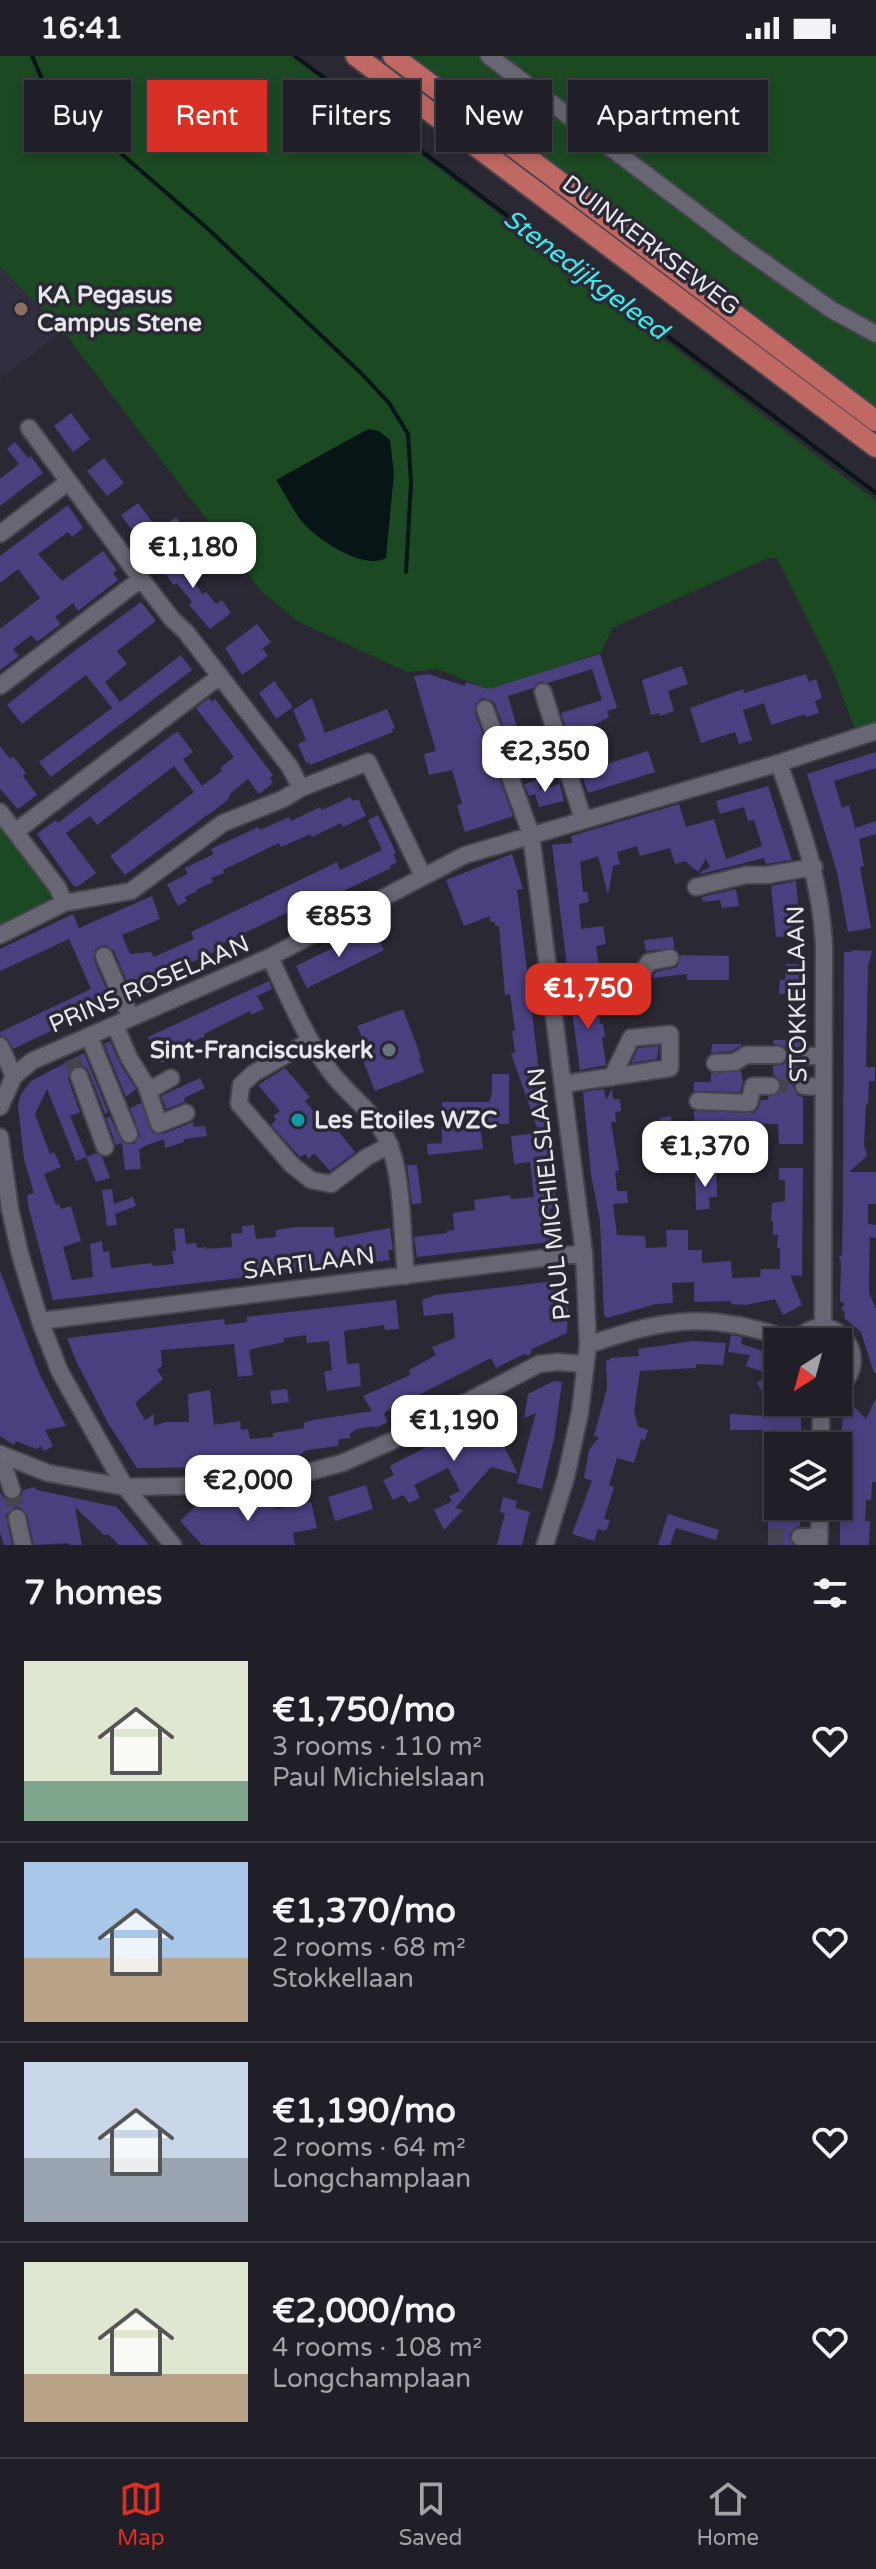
<!DOCTYPE html>
<html lang="en">
<head>
<meta charset="utf-8">
<style>
	:root { --surface:#201e26; --page:#2d2b32; --text:#f1f3f6; --muted:#a2a2a7; --line:#3d3c43; --accent:#d93025 }
	body { margin:0; font-family:"Varela Round",sans-serif; background:var(--page); color:var(--text); height:100vh; display:flex; flex-direction:column; font-size:30px; white-space:nowrap }
	* { box-sizing:border-box; margin:0 }
	p { font-size:26px; color:var(--muted) }
	.icon { flex:none; width:44px; height:44px; fill:none; stroke:currentColor; stroke-width:2; stroke-linecap:round; stroke-linejoin:round }
	.map { position:relative; height:1489px; overflow:hidden }
	.sheet { display:flex; flex-direction:column; background:var(--surface); flex:1 }
	.sheet>* { flex:none }
	.top-card { position:absolute; left:24px; top:24px; width:828px; height:72px; display:flex; gap:16px }
	.needle { width:52px; rotate:216deg }
	.controls { position:absolute; left:764px; top:1272px; display:grid; gap:16px }
	.controls a { display:grid; place-items:center; width:88px; height:88px; border-radius:0px; background:var(--surface); box-shadow:0 4px 12px #0003,0 0 0 2px var(--line); font-size:40px }
	.price { position:absolute; translate:-50% -68px; padding:0 18px; border-radius:16px; background:#fff; color:#222; font-size:26px; line-height:52px; filter:drop-shadow(0 2px 4px #0008) }
	.price::after { content:''; position:absolute; left:50%; top:48px; width:24px; height:18px; margin-left:-12px; background:inherit; clip-path:polygon(0 0,100% 0,50% 100%) }
	.price.selected { background:var(--accent); color:#fff }
	ul { padding:0; list-style:none }
	li { display:flex; align-items:center; gap:24px; height:200px; padding:0 24px }
	li+li { border-top:2px solid var(--line) }
	li span { display:grid; place-items:center; flex:none; width:224px; height:160px; border-radius:0px; color:#555 }
	li>.icon { margin-inline-start:auto }
	span .icon { width:96px; height:96px; fill:#fffc; stroke-width:1 }
	li b { font-size:34px }
	h2 { display:flex; justify-content:space-between; align-items:center; height:96px; padding:0 24px; font-size:34px }
	.chip { padding:0 28px; border-radius:0px; background:var(--surface); box-shadow:0 4px 12px #0003,0 0 0 2px var(--line); font-size:28px; line-height:72px }
	.chip.selected { background:var(--accent); color:#fff }
	.status { display:flex; justify-content:space-between; align-items:center; height:56px; padding:0 40px; background:var(--surface); direction:ltr }
	.status svg { height:22px; fill:currentColor }
	.tabs { display:flex; justify-content:space-around; align-items:center; height:112px; border-top:2px solid var(--line); background:var(--surface); font-size:22px; color:var(--muted) }
	.tabs a { display:grid; justify-items:center; gap:4px }
	.tabs .selected { color:var(--accent) }
	.map>svg:first-child { display:block }
</style>
</head>
<body>
<div class="status"><b>16:41</b><svg viewBox="0 0 49 12"><path d="M0 12V9h3v3zM5 12V6h3v6zM10 12V3h3v9zM15 12V0h3v12zM26 1h20v11H26zM47 4h2v5h-2z"/></svg></div>
<div class="map">
<svg width="876" height="1489" viewBox="0 0 876 1489">
	<rect width="100%" height="100%" fill="#2a2833"/>
	<path fill="#312e3f" d="M0,211L63,275L0,323Z"/>
	<path fill="#1b4922" d="M0,0H291L876,445V666L855,673L831,610L777,502H768L612,572L601,597L495,632L494,635L437,613L407,616L297,565L262,536L63,275L0,211Z
		M393,0H876V365Z
		M0,765L51,834L50,846L0,874Z"/>
	<path fill="#071516" d="M368,373L379,375L390,384L394,417L386,502C364,514 324,487 308,472C295,460 286,439 276,424Z"/>
	<g fill="none" stroke-linecap="round" stroke-linejoin="round">
		<path stroke="#071516" stroke-width="4" d="M32,0L42,23L65,49L207,172L361,317L389,347L408,378L411,427L406,516
			M295,0L876,437"/>
	</g>
	<path fill="#4a4080" d="M71,357L90,383L73,396L54,370Z
		M15,386L28,402L31,400L43,417L0,450V423L19,408L7,393Z
		M104,402L124,427L107,440L87,415Z
		M138,447L157,472L140,485L121,459Z
		M68,449L83,472L72,481L68,476L38,498L62,525L103,495L117,514L113,517L118,524L78,555L73,547L55,561L61,568L37,586L31,579L13,593L19,600L0,614V573L40,542L18,513L0,527V500Z
		M176,461L187,475L175,484L164,470Z
		M172,492L191,516L188,519L203,538L206,536L216,548L222,544L231,557L210,573L189,549L192,546L177,527L174,529L168,521L157,503Z
		M141,546L156,565L117,595L127,608L105,626L120,646L181,599L192,614L51,721L39,706L112,652L86,619L22,668L7,649L65,602Z
		M257,568L271,586L258,596L263,593L268,600L242,619L225,592Z
		M600,598L617,652L607,655L609,661L575,679L584,706L605,702L607,708L648,695L655,716L588,737L561,657L602,644L592,613L548,627L539,626L533,632L508,640L522,689L514,691L518,704L516,705L495,648L491,644L482,642L476,647L475,657L513,760L465,776L457,749L462,748L452,714L429,719L424,698L436,695L414,620L428,618L465,630L466,626L489,633Z
		M682,610L688,628L668,635L674,655L660,660L659,657L651,659L642,624Z
		M806,618L809,626L816,623L822,642L815,645L819,657L806,661L805,658L771,669L764,647L743,654L752,684L739,688L735,676L701,687L690,652L743,633L744,637Z
		M274,625L293,651L276,663L259,637Z
		M209,642L212,646L215,643L273,719L270,722L273,727L259,738L248,723L230,738L228,744L125,819L110,800L194,736L174,710L97,769L90,760L66,777L96,817L77,831L73,829L37,778L56,764L58,767L173,678L178,676L193,696L183,703L202,730L222,715L220,712L234,701L196,652Z
		M312,642L325,677L387,653L395,672L392,673L393,676L310,709L309,706L306,707L298,688L306,684L293,654Z
		M0,690L10,703L13,700L26,717L23,720L37,739L18,753L0,733Z
		M876,696V712L834,725L842,752L849,749L855,772L876,765V778L859,783L864,810L860,811L871,872L848,876L837,816L807,718Z
		M557,717L564,745L539,751L535,738L529,740L524,728L537,724L540,734L559,728Z
		M768,730L792,804L766,808L764,802L701,818L700,816L710,811L706,803L698,816L685,805L675,808L670,792L640,800L637,790L617,796L620,808L613,810L608,839L598,800L580,806L583,836H587L589,846L579,848L581,873L603,870L606,888L596,890L600,915L568,919L552,789L572,787L571,780L679,748L686,771L714,763L726,803L762,790L754,764L748,765L744,751L720,758L716,745Z
		M350,741L353,745L358,743L366,760L343,771L341,767L312,781L310,778L281,791L279,787L223,814L224,817L211,822L213,826L196,834L197,835L185,841L187,845L178,850L167,828L188,818L185,812L214,798L211,793L258,771L260,774L289,761L291,765L320,751L322,754Z
		M378,759L396,797L393,798L397,806L390,810L391,812L314,849L312,845L236,881L214,892L216,895L139,931L130,933L114,895L106,889L100,890L95,894L94,904L112,946L13,993L7,982L0,979V976L91,933L69,883L0,915V893L73,858L79,872L152,840L160,863L122,879L130,898L151,896L154,901L194,883L191,876L325,812L337,806L340,814L382,794L368,764Z
		M512,798L523,833L517,834L527,914L530,915L528,922L546,1076L557,1152L549,1153L552,1181H550V1186L417,1201L414,1181L447,1177V1175L454,1174L453,1157L475,1154L474,1144L510,1139L511,1143L534,1141L530,1106L514,1108L511,1080L539,1077L511,997H515L512,975H515L510,938L505,939L499,870H495V866H490V860L464,870L446,824Z
		M796,825L801,879L776,881L771,830Z
		M736,833L739,850L722,852L720,844L703,846L702,841Z
		M365,876L370,885L378,881L384,894L307,932L296,910Z
		M673,881L674,892L646,895L644,884Z
		M851,894L872,895L868,910L866,1011H875V1025H869L868,1048H866L864,1088L867,1100L849,1116H876V1148H868V1168L876,1169V1182L870,1181L869,1221V1237L876,1253V1317H874L861,1276L844,1262L845,1256L841,1253L845,1248L840,1245L841,1205L839,1201L842,1199L843,1147L844,896H852Z
		M681,899L729,900V924H687V918L652,922L656,916L677,911Z
		M786,908H804V938H779L780,924H785Z
		M269,925L272,933L257,940L264,953L251,959L250,955L204,978L205,980L178,993L181,998L161,1007L148,981Z
		M602,937L603,939L597,940L600,968H603L605,981H602L606,1009L580,1014L570,941Z
		M403,953L421,1001L419,1002L424,1016L375,1035L356,987L363,984L357,970Z
		M773,984H803V989L798,991L793,999L795,1006L804,1011V1019L795,1023L793,1030L797,1039L803,1041V1088H779L778,1068L694,1067V1055L753,1057L758,1053L761,1044H768V1041L780,1036L782,1029L780,1024L773,1019V1010L784,1008L789,998L784,990L773,988Z
		M110,985L120,1008L136,1033L126,1041L104,988Z
		M712,988H742V989L732,995L711,997Z
		M659,990L657,1003L631,1007L638,992Z
		M84,997L108,1056L105,1058L89,1016L85,1011L76,1010L70,1014L68,1023L80,1056L70,1060L87,1101L96,1097L102,1101L110,1122L96,1126L86,1101L76,1105L47,1033L35,1058L50,1098L54,1096L61,1111L44,1118L56,1149L59,1148L61,1153L71,1150L81,1185L63,1191L72,1224L93,1221L90,1188L102,1185L103,1196L109,1195L111,1212L152,1207L153,1210L174,1208L172,1195H176L174,1173L184,1172L186,1188L196,1187L197,1192L206,1191V1193L232,1191L231,1178L242,1177V1170L254,1169L256,1183L276,1181V1174L295,1171H334L335,1182L390,1172L393,1194H388L390,1204L53,1244L29,1153L27,1139L34,1137L24,1103L18,1049L21,1038L31,1025Z
		M285,1012L310,1041L305,1045L329,1074L334,1070L355,1096L330,1115L314,1097L309,1103L305,1098L300,1101L271,1069L276,1064L273,1060L280,1055L258,1029Z
		M741,1015L743,1026L740,1036L694,1035V1026H711V1017Z
		M492,1018H509V1068H480L483,1093L428,1099L427,1088L442,1087V1046H489L492,1038Z
		M200,1022L205,1032L184,1042L185,1046L166,1053L161,1040Z
		M604,1033L606,1044L612,1033L613,1043H620L621,1055L615,1056L616,1066H611L619,1115H615L617,1135H627L628,1147L613,1148L617,1179L645,1180L646,1192L667,1191L666,1174H688V1194H702V1207L731,1205L732,1222L760,1221L761,1213H780V1192H777L778,1179H773V1165H771L772,1147L785,1145V1124H779V1112H803L802,1220L790,1219L802,1249L783,1259L775,1243L746,1249L731,1248V1245L694,1246V1226L672,1227L673,1247L656,1248L607,1262L604,1259L600,1165L591,1118L583,1036Z
		M141,1047L153,1077L163,1078L193,1066L194,1071L205,1070L207,1080L184,1083V1086L165,1092L164,1083L147,1089L139,1093L141,1113L125,1114L122,1087L116,1089L106,1062L110,1061L122,1086L134,1088L140,1079L130,1052Z
		M671,1060L672,1070H684V1085H666L665,1074L661,1075L659,1062Z
		M407,1109H417L422,1147L412,1148Z
		M716,1114L717,1141H709L710,1153L696,1154L695,1117Z
		M112,1133L114,1148L133,1141L136,1150L115,1158L117,1169L107,1170L102,1134Z
		M0,1215L39,1317L66,1370L45,1374L53,1390L44,1395L41,1390L36,1393L16,1385L14,1389L0,1380Z
		M563,1224L568,1255L567,1277L532,1293L529,1300L524,1298L496,1312L491,1302L387,1355L384,1358L388,1366L375,1372L374,1370L357,1373L349,1378L351,1382L339,1383L338,1390L307,1394L296,1401H290V1404L224,1411L137,1412L108,1367L76,1305L67,1282L224,1263L225,1269L247,1266L246,1261L396,1244L399,1273L385,1274L384,1269L344,1275L347,1308L359,1307L361,1330L327,1335L324,1316L332,1314L329,1285L307,1287L306,1279L284,1282V1286L249,1294L253,1319L238,1321L234,1288L161,1294L162,1310L157,1314L163,1323L135,1347L145,1364L154,1358V1370L165,1366H189L188,1338L210,1334L214,1369L240,1365L241,1374L248,1373L250,1383L273,1381V1377L304,1372V1367L313,1364L372,1355L363,1340L410,1319L409,1314L436,1299L432,1291L455,1282L453,1257L424,1260L422,1244L435,1239Z
		M731,1279L742,1281L741,1288L770,1297L768,1306L773,1317L778,1314V1341L769,1347L757,1327L770,1318L746,1310L750,1299L728,1296Z
		M693,1285L726,1287L723,1309L696,1308V1312L640,1315L634,1356L638,1370H636L648,1374L645,1384L641,1383L634,1407L617,1402L609,1429L614,1431L604,1463L610,1464L606,1475L598,1473L594,1485L572,1478L592,1425L584,1422L589,1394L599,1381L594,1380L607,1332L606,1305L610,1304V1302L639,1300L638,1293Z
		M554,1325L562,1326L554,1383L542,1433L517,1427L536,1357L524,1362L528,1338Z
		M287,1333L289,1346L272,1348L270,1335Z
		M876,1342V1426H872L871,1444H866L865,1465H870L869,1489H840V1454H847V1419H841L840,1409L843,1352L851,1347L866,1363Z
		M499,1354L508,1371L497,1376L518,1418L491,1411L455,1452L463,1454L444,1474L434,1454L452,1445L449,1440L460,1435L448,1412L414,1429L420,1442L409,1447L403,1439L393,1444L383,1424L394,1419L390,1411L393,1408Z
		M730,1358L801,1362V1390H775L770,1386L769,1374H730Z
		M366,1429L373,1453L335,1465L328,1441Z
		M34,1431L37,1434L117,1451L149,1489H119L109,1479H104L75,1451L82,1489H70L69,1487L34,1489L27,1459L21,1452L15,1451L6,1459L12,1489H4L0,1477V1436L5,1443L15,1445L21,1441L23,1434Z
		M503,1441L517,1445L515,1452L530,1456L522,1489H497L505,1457L500,1456Z
		M219,1443L220,1451L274,1443L276,1453L311,1446L317,1472L293,1477L295,1489H202L180,1465L201,1445Z
		M775,1450H800V1470L794,1472L789,1480L793,1489H768V1459H775Z
		M668,1458L719,1474L716,1484L676,1472L670,1489H658Z"/>
	<g fill="none" stroke-linecap="round" stroke-linejoin="round">
		<path stroke="#46444f" stroke-width="16" stroke-dasharray="16 8" stroke-linecap="butt" d="M72,1003L79,1020
			M771,1030H804
			M12,1434L17,1462
			M768,1480L800,1481"/>
		<defs>
			<path id="minor" d="M489,0L742,191L832,254L876,278
				M29,372L141,523L172,563L186,576L290,711L301,732
				M0,478L68,426
				M0,630L141,523
				M543,636L583,763
				M485,653L531,778L584,1197L588,1289L580,1356L566,1421L545,1489
				M779,707C801,771 820,820 824,889L823,1271
				M0,756L58,832L64,847
				M15,776L220,620
				M696,831L746,819H767L814,811
				M0,879L64,847L131,835L223,767L283,743L301,732L368,706L423,820
				M104,900L131,962
				M270,901C288,940 305,981 330,1015C350,1042 374,1054 388,1086C403,1118 402,1183 406,1220
				M550,933L639,921L649,906L670,902
				M115,969L129,1002L146,1029L159,1068L186,1057
				M89,980L129,1078
				M310,985L254,1017L241,1029L239,1048L292,1109L311,1124L331,1128L367,1101L390,1089
				M0,990L14,1020
				M804,1000H822
				M715,1007L735,1006L746,999H778
				M79,1020L105,1091
				M563,1028L670,1012V978L631,982L612,1021
				M804,1030L822,1031
				M148,1035L171,1022
				M698,1045L749,1047L753,1030H771
				M0,1051L14,1020L32,1005L270,901L465,799L779,707L876,675
				M0,1081L10,1153L20,1198L40,1265L60,1316L125,1431L173,1489
				M40,1265L584,1197
				M795,1286C831,1244 876,1303 838,1331
				M588,1289C672,1260 710,1256 795,1285
				M821,1390V1346
				M0,1398L48,1417L125,1431L180,1430L301,1418L342,1407L392,1385L539,1308L558,1306L586,1308
				M5,1414L12,1434
				M17,1462L23,1489
				M800,1481H819
				M819,1489L820,1450"/>
			<path id="major" d="M356,0L876,391
				M393,0L876,365"/>
		</defs>
		<use href="#minor" stroke="#46444d" stroke-width="20"/>
		<use href="#major" stroke="#46444d" stroke-width="24"/>
		<use href="#minor" stroke="#686673" stroke-width="16"/>
		<use href="#major" stroke="#c06863" stroke-width="20"/>
	</g>
	<circle fill="#8d6e63" stroke="#2a2833" stroke-width="3" cx="21" cy="253" r="8"/>
	<circle fill="#6b7280" stroke="#2a2833" stroke-width="3" cx="389" cy="994" r="8"/>
	<circle fill="#0f9aa8" stroke="#2a2833" stroke-width="3" cx="298" cy="1064" r="8"/>
	<g text-anchor="middle" stroke-width="7" stroke-linejoin="round" paint-order="stroke">
		<g font-size="24" fill="#e7e6ed" stroke="#2a2833">
			<text transform="translate(651 189) rotate(37)" y="8">DUINKERKSEWEG</text>
			<text transform="translate(149 928) rotate(-23)" y="8">PRINS ROSELAAN</text>
			<text transform="translate(797 938) rotate(-91)" y="8">STOKKELLAAN</text>
			<text transform="translate(549 1138) rotate(-96)" y="8">PAUL MICHIELSLAAN</text>
			<text transform="translate(309 1207) rotate(-7)" y="8">SARTLAAN</text>
		</g>
		<g font-size="24" font-weight="bold" fill="#e7e6ed" stroke="#2a2833" text-anchor="start">
			<text x="37" y="247">KA Pegasus<tspan x="37" dy="28">Campus Stene</tspan></text>
			<text x="373" y="1002" text-anchor="end">Sint-Franciscuskerk</text>
			<text x="314" y="1072">Les Etoiles WZC</text>
		</g>
		<g font-size="26" font-style="italic" fill="#3ce9ee" stroke="#2a2833">
			<text transform="translate(586 218) rotate(37)" y="9">Stenedijkgeleed</text>
		</g>
	</g>
</svg>
<div class="controls">
<a><svg class="needle" viewBox="-14 -14 28 28"><path d="M0-13l5 13h-10z" fill="#e53935"/><path d="M0 13l5-13h-10z" fill="#a2a2a7"/></svg></a>
<a><svg class="icon" aria-label="layers" viewBox="0 0 24 24"><path d="M12 4l9 5-9 5-9-5zM3 14l9 5 9-5"/></svg></a>
</div>
<b class="price" style="left:193px;top:534px">€1,180</b>
<b class="price" style="left:545px;top:738px">€2,350</b>
<b class="price" style="left:339px;top:903px">€853</b>
<b class="price selected" style="left:588px;top:975px">€1,750</b>
<b class="price" style="left:705px;top:1133px">€1,370</b>
<b class="price" style="left:454px;top:1407px">€1,190</b>
<b class="price" style="left:248px;top:1467px">€2,000</b>
<div class="top-card">
<a class="chip">Buy</a>
<a class="chip selected">Rent</a>
<a class="chip">Filters</a>
<a class="chip">New</a>
<a class="chip">Apartment</a>
</div>
</div>
<section class="sheet">
<h2>7 homes<svg class="icon" aria-label="filters" viewBox="0 0 24 24"><path d="M4 7h16M4 17h16"/><circle cx="9" cy="7" r="2"/><circle cx="15" cy="17" r="2"/></svg></h2>
<ul>
<li><span style="background:linear-gradient(#dfe7d0 75%,#7fa58c 0)"><svg class="icon" aria-label="home" viewBox="0 0 24 24"><path d="M3 11l9-7 9 7M6 9v11h12V9"/></svg></span><div><b>€1,750/mo</b><p>3 rooms · 110 m²</p><p>Paul Michielslaan</p></div><svg class="icon" aria-label="heart" viewBox="0 0 24 24"><path d="M12 20l-8-8c-3-5 5-10 8-4 3-6 11-1 8 4z"/></svg></li>
<li><span style="background:linear-gradient(#a9c7e8 60%,#b9a48a 0)"><svg class="icon" aria-label="home" viewBox="0 0 24 24"><path d="M3 11l9-7 9 7M6 9v11h12V9"/></svg></span><div><b>€1,370/mo</b><p>2 rooms · 68 m²</p><p>Stokkellaan</p></div><svg class="icon" aria-label="heart" viewBox="0 0 24 24"><path d="M12 20l-8-8c-3-5 5-10 8-4 3-6 11-1 8 4z"/></svg></li>
<li><span style="background:linear-gradient(#c9d6e8 60%,#9aa5b1 0)"><svg class="icon" aria-label="home" viewBox="0 0 24 24"><path d="M3 11l9-7 9 7M6 9v11h12V9"/></svg></span><div><b>€1,190/mo</b><p>2 rooms · 64 m²</p><p>Longchamplaan</p></div><svg class="icon" aria-label="heart" viewBox="0 0 24 24"><path d="M12 20l-8-8c-3-5 5-10 8-4 3-6 11-1 8 4z"/></svg></li>
<li><span style="background:linear-gradient(#dfe7d0 70%,#b9a48a 0)"><svg class="icon" aria-label="home" viewBox="0 0 24 24"><path d="M3 11l9-7 9 7M6 9v11h12V9"/></svg></span><div><b>€2,000/mo</b><p>4 rooms · 108 m²</p><p>Longchamplaan</p></div><svg class="icon" aria-label="heart" viewBox="0 0 24 24"><path d="M12 20l-8-8c-3-5 5-10 8-4 3-6 11-1 8 4z"/></svg></li>
</ul>
</section>
<nav class="tabs">
<a class="selected"><svg class="icon" aria-label="map" viewBox="0 0 24 24"><path d="M3 6l6-2 6 2 6-2v14l-6 2-6-2-6 2zM9 4v14M15 6v14"/></svg>Map</a>
<a><svg class="icon" aria-label="saved" viewBox="0 0 24 24"><path d="M7 4h10v16l-5-4-5 4z"/></svg>Saved</a>
<a><svg class="icon" aria-label="home" viewBox="0 0 24 24"><path d="M3 11l9-7 9 7M6 9v11h12V9"/></svg>Home</a>
</nav>
</body>
</html>
